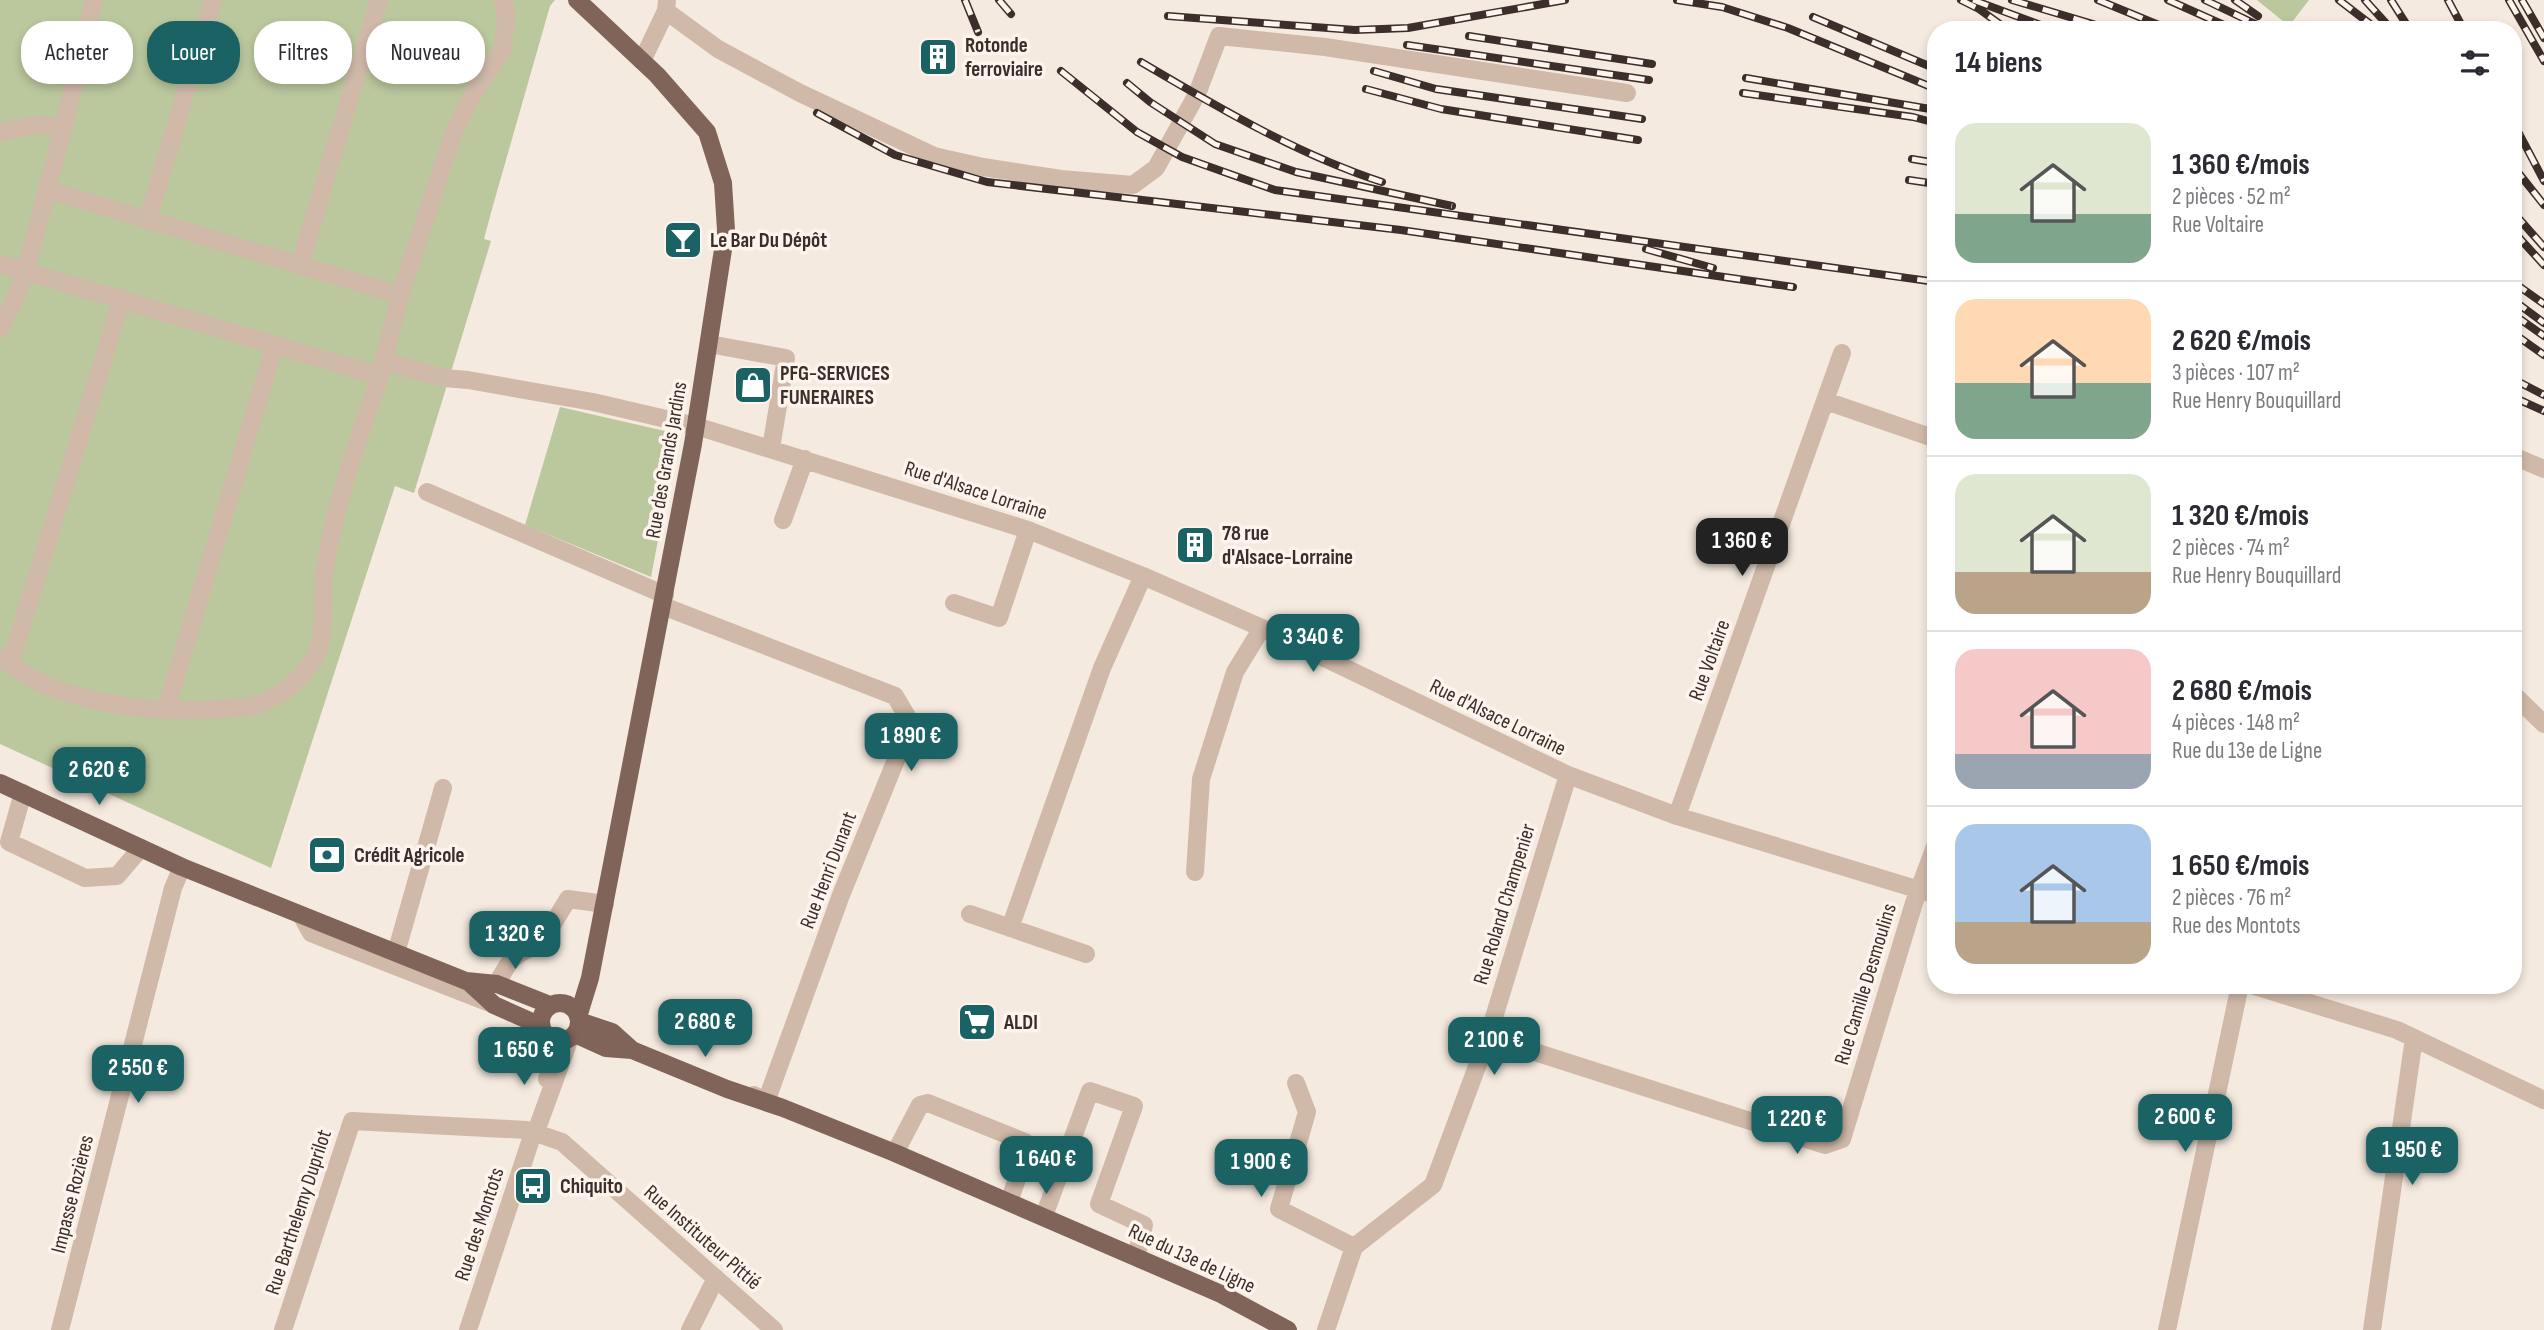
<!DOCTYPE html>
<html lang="fr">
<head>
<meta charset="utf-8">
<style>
	:root { --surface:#fff; --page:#f7f7f7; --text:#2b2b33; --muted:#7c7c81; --line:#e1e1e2; --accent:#1a6263 }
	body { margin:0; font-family:"Sofia Sans Condensed",sans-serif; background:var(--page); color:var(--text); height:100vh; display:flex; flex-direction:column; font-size:26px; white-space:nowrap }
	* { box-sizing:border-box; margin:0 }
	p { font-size:23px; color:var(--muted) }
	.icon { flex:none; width:38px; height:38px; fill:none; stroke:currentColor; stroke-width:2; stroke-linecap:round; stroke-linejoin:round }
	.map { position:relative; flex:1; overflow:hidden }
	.drawer { position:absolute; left:1927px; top:21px; width:595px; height:973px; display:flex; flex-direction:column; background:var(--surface); border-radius:28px; box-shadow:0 4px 10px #0003 }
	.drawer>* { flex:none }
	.banner { position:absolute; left:21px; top:21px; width:665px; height:63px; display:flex; gap:14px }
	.price { position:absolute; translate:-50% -60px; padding:0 16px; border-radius:14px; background:var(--accent); color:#fff; font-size:23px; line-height:46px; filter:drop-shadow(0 2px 4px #0008) }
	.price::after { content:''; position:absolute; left:50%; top:42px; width:21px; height:16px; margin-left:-10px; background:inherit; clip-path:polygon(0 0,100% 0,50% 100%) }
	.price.selected { background:#222; color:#fff }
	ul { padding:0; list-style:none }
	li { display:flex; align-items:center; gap:21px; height:175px; padding:0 28px }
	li+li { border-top:2px solid var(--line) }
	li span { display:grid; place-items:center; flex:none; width:196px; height:140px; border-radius:21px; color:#555 }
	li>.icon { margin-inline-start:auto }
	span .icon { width:84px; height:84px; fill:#fffc; stroke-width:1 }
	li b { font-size:30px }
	h2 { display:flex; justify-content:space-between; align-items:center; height:84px; padding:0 28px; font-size:30px }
	.tag { padding:0 24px; border-radius:28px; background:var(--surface); box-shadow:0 4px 10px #0003; font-size:24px; line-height:63px }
	.tag.selected { background:var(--accent); color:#fff }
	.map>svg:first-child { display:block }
</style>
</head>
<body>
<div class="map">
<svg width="2544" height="1330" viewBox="0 0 2544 1330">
	<rect width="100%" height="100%" fill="#f5eadf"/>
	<path fill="#bbc79d" d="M0,0H555L550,6L492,209L484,239L491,241L414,493L395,486L271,868L0,744Z
		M2257,0H2309L2289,26Z
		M560,407L678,434L651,577L525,525Z"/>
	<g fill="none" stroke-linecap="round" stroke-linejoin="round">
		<path stroke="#d0b9a9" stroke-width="18" d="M666,11L718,49L800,93L934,156L983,167L1061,179L1133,185L1156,168L1197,94L1219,36L1325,47L1627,93
			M642,61L666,11L667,0
			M63,129L94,0
			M0,132L42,124L63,129L26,270L17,294L0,329
			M148,219L213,0
			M0,264L380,376L400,295L48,190
			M300,265L379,0
			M400,295L454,132L476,88L502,51L506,18L503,0
			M709,344L786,358L771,448
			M383,361L444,378L468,380L593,402L696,426L1028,530L1143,576L1262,628L1568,775L1677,816L1936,895
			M1826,401L1936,439
			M2513,456L2544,469
			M427,492L665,595
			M783,520L805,459
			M954,603L999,618L1028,530
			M663,606L895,696L911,723L841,895L766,1102L754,1095
			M0,658C17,669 37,683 56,689C111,708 172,714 230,708C238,707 248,708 256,705C282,696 303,679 316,655C327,632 321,600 324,576C333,507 358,441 380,376
			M10,665L122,298
			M2513,694L2544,724
			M166,710L275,344
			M23,793L9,842L85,878L117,876L141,848
			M1677,816L1842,353
			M1195,872L1201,779L1235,672L1262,628
			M970,914L1086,954
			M301,915L311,933L490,1003
			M1010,928L1102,668L1143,576
			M396,953L443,788
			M497,984C509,960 514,953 540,945L568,899L605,904
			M2251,985L2397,1030L2544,1100
			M1488,1037L1825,1145L1842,1139L1914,903L1936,844
			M547,1079L550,1069L552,1039
			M1296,1083L1307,1112L1279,1209L1354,1247
			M895,1153L920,1105L928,1103L1025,1142L1027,1150L1009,1202
			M1044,1216L1090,1091L1134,1106L1099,1204L1144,1225L1136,1257
			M60,1330L173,888L182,867
			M283,1330L352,1121L527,1130L562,1142L774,1330
			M468,1330L533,1133L538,1126L570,1038
			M690,1330L716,1278
			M1326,1330L1354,1247L1433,1185L1488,1037L1568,775
			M2167,1330L2240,985
			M2372,1330L2414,1038"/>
		<path stroke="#806459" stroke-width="18" d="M577,0L657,75L707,132L723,183L726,230L693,444L590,978L578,1017
			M0,783L182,867L466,981L497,984L550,1005
			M470,983L494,1005L541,1026
			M541 1022a19 19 0 1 1 38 0a19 19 0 1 1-38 0Z
			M579,1021L612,1032L632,1050
			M575,1034L606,1048L632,1050L727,1089L783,1108L895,1153L1221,1294L1288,1330"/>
		<defs>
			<path id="rail" d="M965,0L978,32
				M999,0L1011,14
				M1677,0L1722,7L1788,28L1936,89
				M1961,0L1979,9L2008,30
				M1973,0L2054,30
				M2012,0L2113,30
				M2098,0L2171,30
				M2168,0L2235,30
				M2205,0L2268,30
				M2235,0L2258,16
				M2339,0L2378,30
				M2365,0L2392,30
				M2391,0L2410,30
				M2448,0L2464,30
				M2509,0L2544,61
				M2522,0L2544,38
				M1168,16L1355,30L1408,28L1565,0
				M1813,17L1936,69
				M1469,36L1652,64
				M1407,45L1649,80
				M1141,62C1219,108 1297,154 1382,182
				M1061,71L1137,132L1182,157L1275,190L1936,282
				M1374,71L1436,89L1642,119
				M1746,78L1936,110
				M1127,83L1150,102L1215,144L1296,172L1452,206
				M1366,89L1441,109L1638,140
				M1743,93L1913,117L1936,123
				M817,113L895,155L987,182L1401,230L1793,287
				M2513,122L2544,181
				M1912,159L1936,163
				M2513,166L2544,205
				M1909,180L1936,184
				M2513,212L2544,247
				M2513,231L2544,265
				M1646,249L1713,268
				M2513,282L2544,304
				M2513,300L2544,323
				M2513,314L2544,336
				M2513,333L2544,355
				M2513,379L2544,395
				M2513,397L2544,411"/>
		</defs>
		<use href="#rail" stroke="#3c2e2a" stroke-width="8"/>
		<use href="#rail" stroke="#fcf4ed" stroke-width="5" stroke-dasharray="16" stroke-linecap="butt"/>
	</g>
	<defs>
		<symbol id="building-square" viewBox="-11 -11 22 22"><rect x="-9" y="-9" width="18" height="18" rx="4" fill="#1a6263" stroke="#fcf4ed"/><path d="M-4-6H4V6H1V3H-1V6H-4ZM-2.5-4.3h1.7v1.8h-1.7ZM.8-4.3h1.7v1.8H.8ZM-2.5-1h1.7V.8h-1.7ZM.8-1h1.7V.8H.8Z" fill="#fff"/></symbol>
		<symbol id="bar-square" viewBox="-11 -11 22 22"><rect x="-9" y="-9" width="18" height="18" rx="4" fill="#1a6263" stroke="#fcf4ed"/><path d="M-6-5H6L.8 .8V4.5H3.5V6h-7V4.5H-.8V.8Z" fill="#fff"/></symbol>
		<symbol id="shop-square" viewBox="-11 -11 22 22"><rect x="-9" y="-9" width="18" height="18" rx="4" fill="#1a6263" stroke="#fcf4ed"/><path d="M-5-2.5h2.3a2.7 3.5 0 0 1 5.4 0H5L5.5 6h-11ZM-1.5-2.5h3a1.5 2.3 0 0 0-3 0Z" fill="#fff"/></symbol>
		<symbol id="bank-square" viewBox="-11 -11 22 22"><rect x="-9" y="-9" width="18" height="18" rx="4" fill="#1a6263" stroke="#fcf4ed"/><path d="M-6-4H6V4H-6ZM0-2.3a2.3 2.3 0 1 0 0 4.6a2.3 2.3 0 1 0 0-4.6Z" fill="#fff"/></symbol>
		<symbol id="supermarket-square" viewBox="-11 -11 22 22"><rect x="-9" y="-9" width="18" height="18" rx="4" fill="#1a6263" stroke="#fcf4ed"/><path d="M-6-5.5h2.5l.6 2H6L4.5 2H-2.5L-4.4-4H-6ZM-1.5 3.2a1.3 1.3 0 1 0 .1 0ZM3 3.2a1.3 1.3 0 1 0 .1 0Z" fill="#fff"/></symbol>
		<symbol id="bus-square" viewBox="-11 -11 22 22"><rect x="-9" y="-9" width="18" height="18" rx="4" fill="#1a6263" stroke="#fcf4ed"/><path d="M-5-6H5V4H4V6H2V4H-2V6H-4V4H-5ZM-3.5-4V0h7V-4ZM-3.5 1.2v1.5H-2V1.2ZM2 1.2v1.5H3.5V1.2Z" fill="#fff"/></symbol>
	</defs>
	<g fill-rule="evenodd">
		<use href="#building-square" x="916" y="35" width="44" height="44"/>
		<use href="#bar-square" x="661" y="218" width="44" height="44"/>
		<use href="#shop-square" x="731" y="363" width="44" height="44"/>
		<use href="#building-square" x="1173" y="523" width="44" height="44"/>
		<use href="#bank-square" x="305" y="833" width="44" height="44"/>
		<use href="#supermarket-square" x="955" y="1000" width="44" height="44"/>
		<use href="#bus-square" x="511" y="1164" width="44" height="44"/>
	</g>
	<g text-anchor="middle" stroke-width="7" stroke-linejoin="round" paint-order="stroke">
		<g font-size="21" font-weight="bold" fill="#3c2e2a" stroke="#fcf4ed" text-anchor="start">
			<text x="965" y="52">Rotonde<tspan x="965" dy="24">ferroviaire</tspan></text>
			<text x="710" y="247">Le Bar Du Dépôt</text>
			<text x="780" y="380">PFG-SERVICES<tspan x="780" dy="24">FUNERAIRES</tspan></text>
			<text x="1222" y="540">78 rue<tspan x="1222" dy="24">d'Alsace-Lorraine</tspan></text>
			<text x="354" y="862">Crédit Agricole</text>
			<text x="1004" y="1029">ALDI</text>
			<text x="560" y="1193">Chiquito</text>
		</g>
		<g font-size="21" fill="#3c2e2a" stroke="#fcf4ed">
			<text transform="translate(666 460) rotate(-80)" y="7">Rue des Grands Jardins</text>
			<text transform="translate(976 490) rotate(18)" y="7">Rue d'Alsace Lorraine</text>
			<text transform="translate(1709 660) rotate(-70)" y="7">Rue Voltaire</text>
			<text transform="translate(1498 717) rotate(26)" y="7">Rue d'Alsace Lorraine</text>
			<text transform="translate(828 870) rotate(-69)" y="7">Rue Henri Dunant</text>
			<text transform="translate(1504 904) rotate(-73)" y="7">Rue Roland Champenier</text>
			<text transform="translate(1865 984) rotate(-73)" y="7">Rue Camille Desmoulins</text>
			<text transform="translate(72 1194) rotate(-76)" y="7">Impasse Rozières</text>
			<text transform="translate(298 1212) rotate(-72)" y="7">Rue Barthelemy Duprilot</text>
			<text transform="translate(479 1224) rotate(-72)" y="7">Rue des Montots</text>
			<text transform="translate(703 1237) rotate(41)" y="7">Rue Instituteur Pittié</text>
			<text transform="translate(1192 1258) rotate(25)" y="7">Rue du 13e de Ligne</text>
		</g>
	</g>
</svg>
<b class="price selected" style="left:1742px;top:578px">1 360 €</b>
<b class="price" style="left:1313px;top:674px">3 340 €</b>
<b class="price" style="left:911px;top:773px">1 890 €</b>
<b class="price" style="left:99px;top:807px">2 620 €</b>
<b class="price" style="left:515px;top:971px">1 320 €</b>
<b class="price" style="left:705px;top:1059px">2 680 €</b>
<b class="price" style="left:1494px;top:1077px">2 100 €</b>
<b class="price" style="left:524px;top:1087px">1 650 €</b>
<b class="price" style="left:138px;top:1105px">2 550 €</b>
<b class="price" style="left:2185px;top:1154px">2 600 €</b>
<b class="price" style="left:1797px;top:1156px">1 220 €</b>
<b class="price" style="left:2412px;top:1187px">1 950 €</b>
<b class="price" style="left:1046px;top:1196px">1 640 €</b>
<b class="price" style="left:1261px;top:1199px">1 900 €</b>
<div class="banner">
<a class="tag">Acheter</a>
<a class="tag selected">Louer</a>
<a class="tag">Filtres</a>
<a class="tag">Nouveau</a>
</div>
<section class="drawer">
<h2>14 biens<svg class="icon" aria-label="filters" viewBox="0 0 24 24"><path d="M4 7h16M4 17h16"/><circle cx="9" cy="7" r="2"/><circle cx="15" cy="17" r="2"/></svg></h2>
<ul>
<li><span style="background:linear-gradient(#dfe7d0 65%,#7fa58c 0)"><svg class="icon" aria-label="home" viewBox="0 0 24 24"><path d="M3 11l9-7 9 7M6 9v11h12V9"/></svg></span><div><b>1 360 €/mois</b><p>2 pièces · 52 m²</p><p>Rue Voltaire</p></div></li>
<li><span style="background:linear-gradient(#ffd9b3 60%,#7fa58c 0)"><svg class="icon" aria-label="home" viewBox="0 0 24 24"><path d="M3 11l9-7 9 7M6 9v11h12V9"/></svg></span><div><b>2 620 €/mois</b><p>3 pièces · 107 m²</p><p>Rue Henry Bouquillard</p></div></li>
<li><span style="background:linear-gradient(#dfe7d0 70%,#b9a48a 0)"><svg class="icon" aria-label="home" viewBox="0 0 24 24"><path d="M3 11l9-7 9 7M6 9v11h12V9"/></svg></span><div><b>1 320 €/mois</b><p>2 pièces · 74 m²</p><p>Rue Henry Bouquillard</p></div></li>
<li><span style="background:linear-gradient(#f6c9c9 75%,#9aa5b1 0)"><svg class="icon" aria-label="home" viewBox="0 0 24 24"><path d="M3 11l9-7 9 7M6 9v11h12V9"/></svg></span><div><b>2 680 €/mois</b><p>4 pièces · 148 m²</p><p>Rue du 13e de Ligne</p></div></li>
<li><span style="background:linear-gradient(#a9c7e8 70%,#b9a48a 0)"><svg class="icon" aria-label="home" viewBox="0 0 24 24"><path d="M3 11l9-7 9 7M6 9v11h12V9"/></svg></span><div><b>1 650 €/mois</b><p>2 pièces · 76 m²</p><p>Rue des Montots</p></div></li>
</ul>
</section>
</div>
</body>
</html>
